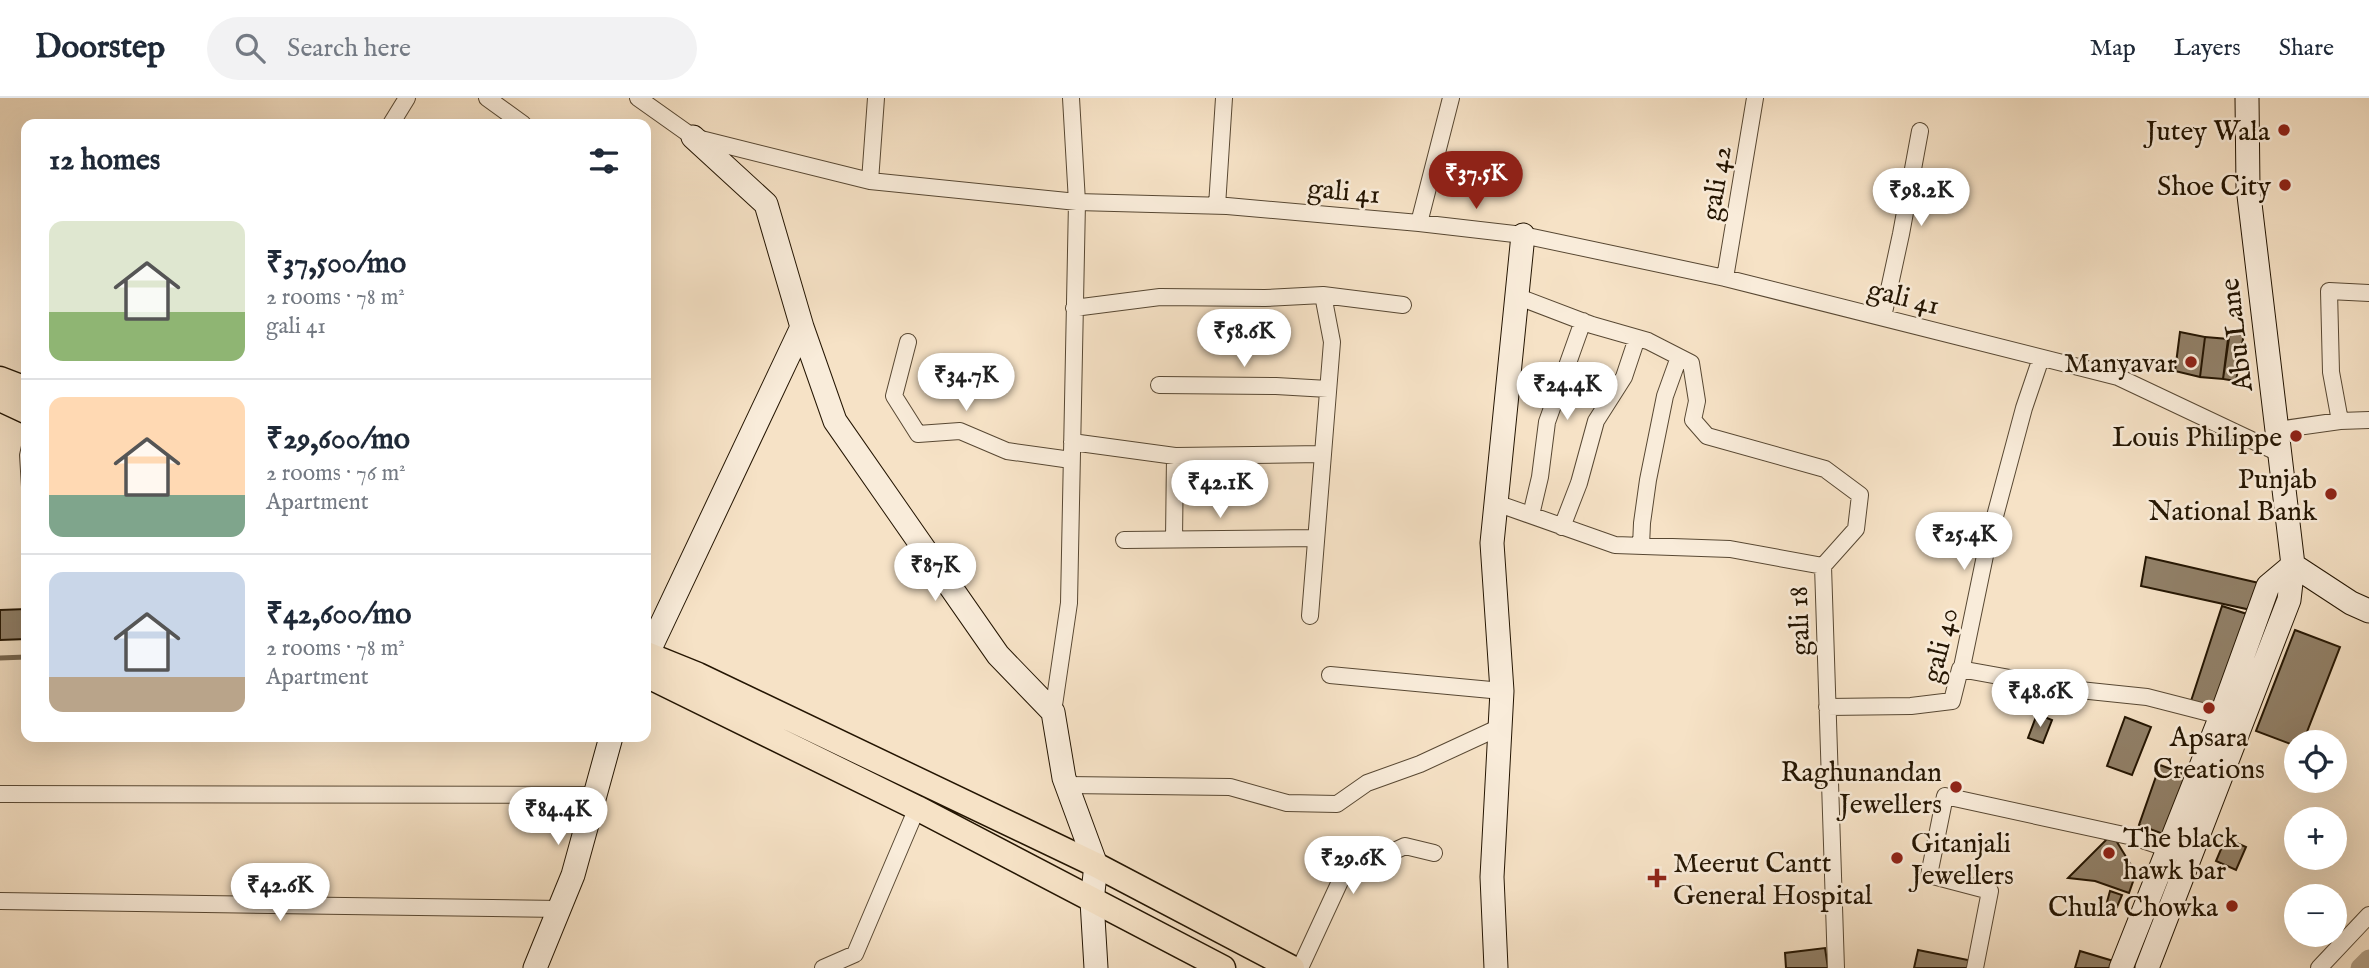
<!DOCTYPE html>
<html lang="en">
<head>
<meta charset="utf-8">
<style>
	:root { --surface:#fff; --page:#f2f2f3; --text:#1f2937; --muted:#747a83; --line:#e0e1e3; --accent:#8f2418 }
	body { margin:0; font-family:"IM FELL English",serif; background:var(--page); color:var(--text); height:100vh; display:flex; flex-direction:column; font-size:26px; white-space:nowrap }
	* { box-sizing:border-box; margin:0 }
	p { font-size:23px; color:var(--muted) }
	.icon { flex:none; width:38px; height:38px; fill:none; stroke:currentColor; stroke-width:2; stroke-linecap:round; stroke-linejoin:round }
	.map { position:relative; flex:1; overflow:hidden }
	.details { position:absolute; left:21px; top:21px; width:630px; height:623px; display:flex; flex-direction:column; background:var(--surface); border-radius:14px; box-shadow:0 7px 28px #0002 }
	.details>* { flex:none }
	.buttons { position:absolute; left:2284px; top:632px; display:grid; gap:14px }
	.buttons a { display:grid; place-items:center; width:63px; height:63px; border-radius:50%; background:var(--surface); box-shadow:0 7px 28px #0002; font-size:35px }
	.price { position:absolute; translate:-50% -60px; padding:0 16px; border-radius:24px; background:#fff; color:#222; font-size:23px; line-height:46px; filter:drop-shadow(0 2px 4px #0008) }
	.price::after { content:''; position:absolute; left:50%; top:42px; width:21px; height:16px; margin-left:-10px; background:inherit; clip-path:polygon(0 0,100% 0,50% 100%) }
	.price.active { background:var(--accent); color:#fff }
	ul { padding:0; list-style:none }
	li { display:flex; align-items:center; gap:21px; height:175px; padding:0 28px }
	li+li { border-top:2px solid var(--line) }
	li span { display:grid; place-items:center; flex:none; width:196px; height:140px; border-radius:14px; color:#555 }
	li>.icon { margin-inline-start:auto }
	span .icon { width:84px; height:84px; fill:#fffc; stroke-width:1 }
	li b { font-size:30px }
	h2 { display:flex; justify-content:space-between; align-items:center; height:84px; padding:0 28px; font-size:30px }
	header { display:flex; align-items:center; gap:42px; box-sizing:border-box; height:98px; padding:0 35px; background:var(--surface); border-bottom:2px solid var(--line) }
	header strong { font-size:33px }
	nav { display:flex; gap:38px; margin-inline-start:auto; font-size:24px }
	.search { width:490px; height:63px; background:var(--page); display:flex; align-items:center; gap:18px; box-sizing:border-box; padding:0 24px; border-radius:38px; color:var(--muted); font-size:26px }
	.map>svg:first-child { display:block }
</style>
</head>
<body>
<header>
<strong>Doorstep</strong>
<div class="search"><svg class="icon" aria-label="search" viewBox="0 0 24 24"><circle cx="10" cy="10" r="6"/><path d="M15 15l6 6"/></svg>Search here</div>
<nav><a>Map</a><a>Layers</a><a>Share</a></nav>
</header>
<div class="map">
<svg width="2369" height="870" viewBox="0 0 2369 870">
	<rect width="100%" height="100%" fill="#f6e2c6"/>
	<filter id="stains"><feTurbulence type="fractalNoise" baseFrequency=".00286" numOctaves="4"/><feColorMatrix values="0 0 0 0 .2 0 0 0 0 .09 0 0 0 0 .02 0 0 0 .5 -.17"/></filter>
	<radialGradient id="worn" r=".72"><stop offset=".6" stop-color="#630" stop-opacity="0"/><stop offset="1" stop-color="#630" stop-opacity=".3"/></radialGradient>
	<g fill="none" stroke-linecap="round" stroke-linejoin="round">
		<path stroke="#77664f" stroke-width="5" d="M0,560L26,559"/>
		<path stroke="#af9c83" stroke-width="19" d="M2360,870L2369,861"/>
	</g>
	<path fill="#918068" stroke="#241502" stroke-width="2" d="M2230,233L2244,235L2236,283L2223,281Z
		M2180,234L2205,239L2200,279L2175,273Z
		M2205,239L2228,241L2223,281L2200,279Z
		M2146,459L2259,485L2251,512L2141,488Z
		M2222,508L2247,516L2216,611L2191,603Z
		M26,511V541L0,542V512Z
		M2295,532L2340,549L2303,644H2296V648L2256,633Z
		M2037,616L2052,622L2043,645L2028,640Z
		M2125,619L2151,629L2132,677L2107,668Z
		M2160,667L2187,677L2166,737L2139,727Z
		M2112,736L2136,775L2129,795L2095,783L2068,780Z
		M2224,744L2235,749L2237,745L2246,749L2236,772L2216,763Z
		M2110,793L2122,797L2117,809L2107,804Z
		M1825,850L1828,870H1786L1785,855Z
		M1918,852L1973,863L1972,870H1914Z
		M2080,853L2120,865L2118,870H2075Z"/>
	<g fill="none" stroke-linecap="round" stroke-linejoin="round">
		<defs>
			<path id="lane" d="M26,348L24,357L26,389"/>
			<path id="street" d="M487,0L523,26
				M638,0L693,39L870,83L1077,104L1227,108L1419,125L1523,137L1725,180L2118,279L2281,356
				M391,26L407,0
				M870,83L876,0
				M1217,108L1224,0
				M1419,125L1451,0
				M1725,180L1755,0
				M1323,197L1403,207
				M1516,198L1592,227L1648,243L1691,265L1697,303L1693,322L1707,338L1825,371L1860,397L1856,431L1823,468
				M1074,210L1160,199L1265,200L1323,197L1332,244L1310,518
				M1883,219L1901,136L1920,33
				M908,244L894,298L918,336L960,333L1007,353L1071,362
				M1159,287L1276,288L1328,291
				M2340,323L2331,274L2329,193L2369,195
				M2277,332L2340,323L2369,322
				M1072,344L1175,358L1323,356
				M1496,405L1615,447L1730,451L1823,468L1836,870
				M1531,417L1540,379L1547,324L1583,223
				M1562,429L1579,385L1596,323L1624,279L1637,240
				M1174,441L1175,358
				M1124,442L1316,440
				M1641,448L1642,425L1648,382L1665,298L1679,259
				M1960,571L2070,591L2147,599L2221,618
				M1330,577L1502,593
				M1827,609L1911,608L1952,603L1960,571L1962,569L1987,448L2024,310L2041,260
				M1053,614L1069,505L1077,104L1071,0
				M1067,687L1230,689L1287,705L1337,706L1367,685L1420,666L1500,629
				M0,696L596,697
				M0,803L560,811
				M823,870L855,856L917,710
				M1300,870L1343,777L1405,748L1434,755
				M1975,870L1990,793L1929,777L1945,698L2133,739L2178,754
				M2319,870L2369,817"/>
			<path id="secondary" d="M802,229L835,323L998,557L1053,614L1064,680L1096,767L1092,803L1096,870
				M2293,467L2351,505L2369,513
				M647,557L802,229L766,106L693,39
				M535,870L573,777L611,639
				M1496,870L1492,779L1502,593L1492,445L1523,137
				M2121,870L2221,618L2268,488L2293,467
				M2147,870L2289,502L2293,467L2248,89L2247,0"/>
			<path id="primary" d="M0,281L26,291
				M0,301L26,313
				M646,556L698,577L1096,767L1292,870
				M646,577L917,710L1223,870"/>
		</defs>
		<use href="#lane" stroke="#584833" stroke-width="10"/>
		<use href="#street" stroke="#584833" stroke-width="18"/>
		<use href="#secondary" stroke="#241502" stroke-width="25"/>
		<use href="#primary" stroke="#241502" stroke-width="27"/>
		<use href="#lane" stroke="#f9ecda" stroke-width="8"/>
		<use href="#street" stroke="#f9ecda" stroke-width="16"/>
		<use href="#secondary" stroke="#f9ecda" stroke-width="23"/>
		<use href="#primary" stroke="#f6e2c6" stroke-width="24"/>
	</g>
	<g fill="#8f2418" stroke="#f9ecda" stroke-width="2.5">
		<circle cx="2284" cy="32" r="7"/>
		<circle cx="2285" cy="87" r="7"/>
		<circle cx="2191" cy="264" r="7"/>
		<circle cx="2296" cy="338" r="7"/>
		<circle cx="2331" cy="396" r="7"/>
		<circle cx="2209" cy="610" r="7"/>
		<circle cx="1956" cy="689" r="7"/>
		<circle cx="2109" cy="755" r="7"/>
		<circle cx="1897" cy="760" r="7"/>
		<path d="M1653.5 769.5h7v7h7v7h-7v7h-7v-7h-7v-7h7z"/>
		<circle cx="2232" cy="808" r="7"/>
	</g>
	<g text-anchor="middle" stroke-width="5" stroke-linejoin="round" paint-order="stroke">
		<g font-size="28" fill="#241502" stroke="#f9ecda" text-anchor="end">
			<text x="2270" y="42">Jutey Wala</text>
			<text x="2271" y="97">Shoe City</text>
			<text x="2177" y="274">Manyavar</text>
			<text x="2282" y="348">Louis Philippe</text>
			<text x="2317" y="390">Punjab<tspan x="2317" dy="32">National Bank</tspan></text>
			<text x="2209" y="648" text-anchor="middle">Apsara<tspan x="2209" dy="32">Creations</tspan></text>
			<text x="1942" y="683">Raghunandan<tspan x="1942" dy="32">Jewellers</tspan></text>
			<text x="2123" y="749" text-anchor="start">The black<tspan x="2123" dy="32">hawk bar</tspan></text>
			<text x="1911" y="754" text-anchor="start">Gitanjali<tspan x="1911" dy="32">Jewellers</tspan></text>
			<text x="1673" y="774" text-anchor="start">Meerut Cantt<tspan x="1673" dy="32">General Hospital</tspan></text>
			<text x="2218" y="818">Chula Chowka</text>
		</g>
		<g font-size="28" fill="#241502" stroke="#f9ecda">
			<text transform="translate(1715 85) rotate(-81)" y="10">gali 42</text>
			<text transform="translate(1344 92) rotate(5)" y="10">gali 41</text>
			<text transform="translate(1904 198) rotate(14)" y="10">gali 41</text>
			<text transform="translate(2235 237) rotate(-97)" y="10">Abu Lane</text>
			<text transform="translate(1798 523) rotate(-92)" y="10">gali 18</text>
			<text transform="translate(1939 547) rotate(-76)" y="10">gali 40</text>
		</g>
	</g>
	<rect width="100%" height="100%" filter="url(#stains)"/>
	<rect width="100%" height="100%" fill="url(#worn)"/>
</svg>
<div class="buttons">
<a><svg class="icon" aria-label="locate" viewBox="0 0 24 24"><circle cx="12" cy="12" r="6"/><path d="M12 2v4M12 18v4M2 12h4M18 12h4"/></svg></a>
<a>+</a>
<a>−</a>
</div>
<b class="price active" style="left:1476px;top:113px">₹37.5K</b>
<b class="price" style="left:1921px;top:130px">₹98.2K</b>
<b class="price" style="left:1244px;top:271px">₹58.6K</b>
<b class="price" style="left:966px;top:315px">₹34.7K</b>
<b class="price" style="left:1567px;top:324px">₹24.4K</b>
<b class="price" style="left:1220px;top:422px">₹42.1K</b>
<b class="price" style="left:1964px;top:474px">₹25.4K</b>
<b class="price" style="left:935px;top:505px">₹87K</b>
<b class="price" style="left:2040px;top:631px">₹48.6K</b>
<b class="price" style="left:558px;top:749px">₹84.4K</b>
<b class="price" style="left:1353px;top:798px">₹29.6K</b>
<b class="price" style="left:280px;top:825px">₹42.6K</b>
<section class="details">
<h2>12 homes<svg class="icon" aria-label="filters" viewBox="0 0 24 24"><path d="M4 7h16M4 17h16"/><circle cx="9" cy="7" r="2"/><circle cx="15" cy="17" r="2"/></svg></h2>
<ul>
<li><span style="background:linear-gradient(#dfe7d0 65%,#8fb573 0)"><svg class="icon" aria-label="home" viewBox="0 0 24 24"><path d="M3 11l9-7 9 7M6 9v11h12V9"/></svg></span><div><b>₹37,500/mo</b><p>2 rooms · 78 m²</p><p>gali 41</p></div></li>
<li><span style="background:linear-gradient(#ffd9b3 70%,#7fa58c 0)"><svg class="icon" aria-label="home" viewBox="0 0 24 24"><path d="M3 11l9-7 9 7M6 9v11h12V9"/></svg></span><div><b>₹29,600/mo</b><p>2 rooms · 76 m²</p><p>Apartment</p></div></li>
<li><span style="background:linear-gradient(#c9d6e8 75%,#b9a48a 0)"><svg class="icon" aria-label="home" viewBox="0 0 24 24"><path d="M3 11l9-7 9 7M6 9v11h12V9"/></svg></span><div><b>₹42,600/mo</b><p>2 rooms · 78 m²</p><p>Apartment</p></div></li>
</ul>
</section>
</div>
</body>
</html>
